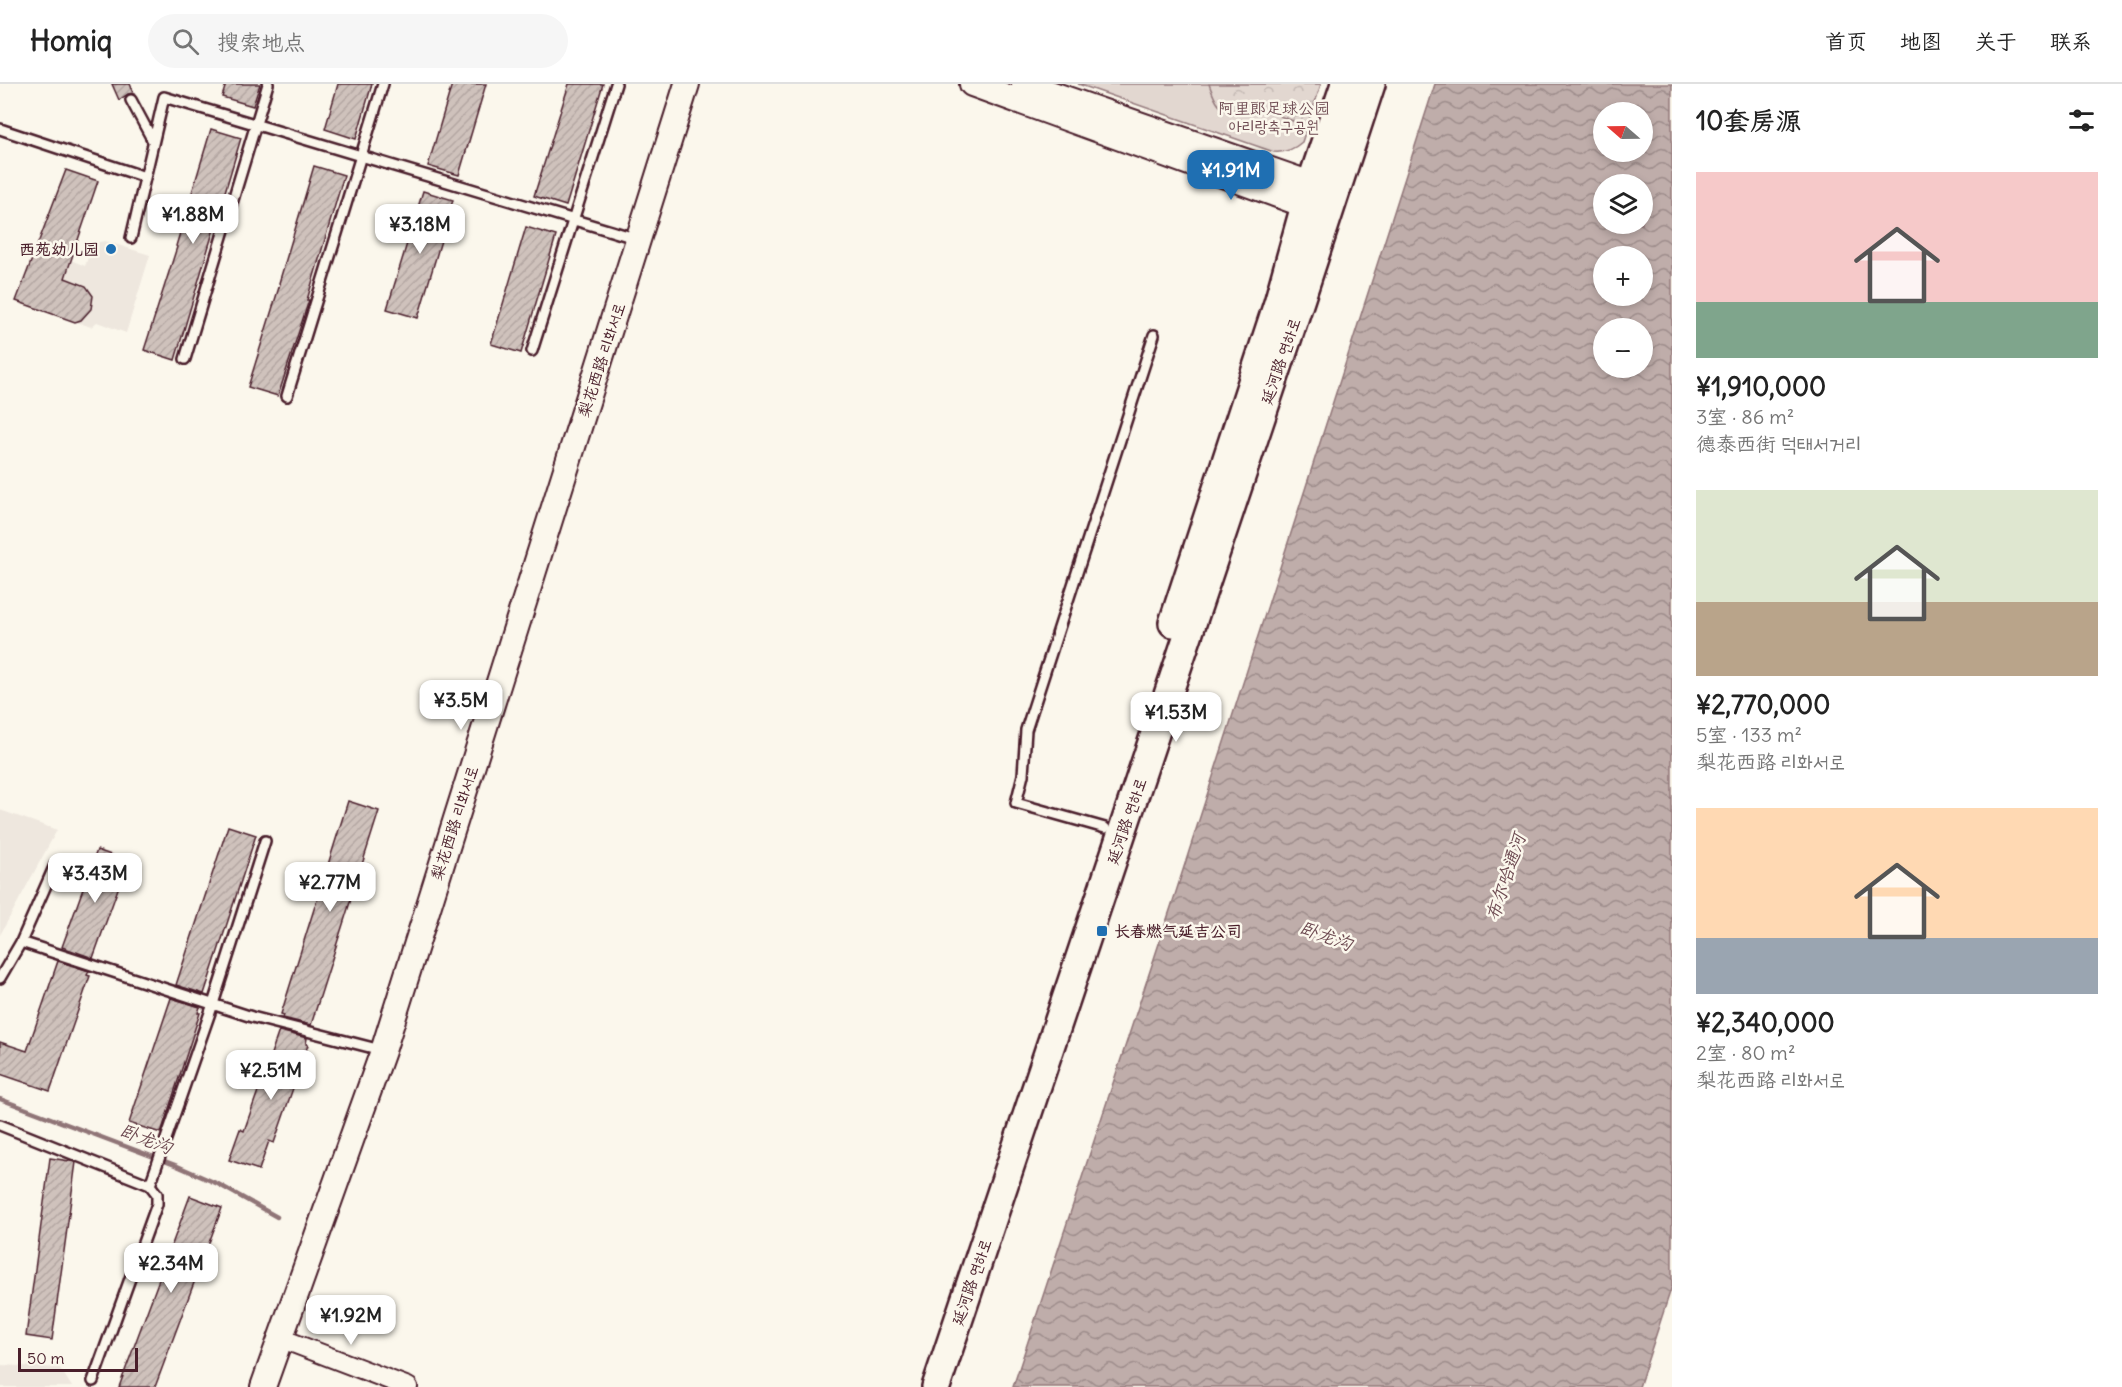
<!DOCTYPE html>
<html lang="zh">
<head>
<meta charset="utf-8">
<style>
	:root { --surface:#fff; --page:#f6f6f6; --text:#222; --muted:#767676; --line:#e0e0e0; --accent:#1f6fb2 }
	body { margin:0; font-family:Delius,"LXGW WenKai TC","Poor Story",sans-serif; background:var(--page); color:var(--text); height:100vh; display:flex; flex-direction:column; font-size:22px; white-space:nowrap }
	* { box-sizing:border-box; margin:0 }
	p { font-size:20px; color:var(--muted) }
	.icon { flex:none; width:33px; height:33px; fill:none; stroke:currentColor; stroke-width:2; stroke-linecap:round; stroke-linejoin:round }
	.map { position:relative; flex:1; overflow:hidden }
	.sheet { display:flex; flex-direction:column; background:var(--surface); width:450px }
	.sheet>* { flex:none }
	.needle { width:39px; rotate:290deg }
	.tools { position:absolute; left:1593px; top:18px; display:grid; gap:12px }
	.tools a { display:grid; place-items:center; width:60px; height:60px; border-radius:50%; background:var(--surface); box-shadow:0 3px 9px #0003; font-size:30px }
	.scale { position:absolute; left:18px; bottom:15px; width:120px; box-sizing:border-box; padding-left:6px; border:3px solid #4a1f2b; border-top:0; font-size:16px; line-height:21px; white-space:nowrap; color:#4a1f2b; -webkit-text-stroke:4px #fbf7ec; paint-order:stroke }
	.price { position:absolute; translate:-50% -51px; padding:0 14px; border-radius:12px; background:#fff; color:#222; font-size:20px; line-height:39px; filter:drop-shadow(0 2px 3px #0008) }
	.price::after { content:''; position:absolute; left:50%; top:36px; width:18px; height:14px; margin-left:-9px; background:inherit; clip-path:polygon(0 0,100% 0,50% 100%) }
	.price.active { background:var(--accent); color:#fff }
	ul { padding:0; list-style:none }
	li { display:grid; align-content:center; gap:12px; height:318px; padding:0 24px }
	li span { display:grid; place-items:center; height:186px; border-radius:0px; color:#555 }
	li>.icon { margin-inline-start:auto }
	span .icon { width:108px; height:108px; fill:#fffc; stroke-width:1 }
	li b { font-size:26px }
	h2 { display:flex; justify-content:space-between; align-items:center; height:72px; padding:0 24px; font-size:26px }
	header { display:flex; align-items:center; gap:36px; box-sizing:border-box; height:84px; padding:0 30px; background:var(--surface); border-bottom:2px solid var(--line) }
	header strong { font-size:28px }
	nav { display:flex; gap:33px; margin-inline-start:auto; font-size:21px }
	.search { width:420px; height:54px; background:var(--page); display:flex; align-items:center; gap:15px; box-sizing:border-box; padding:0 21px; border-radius:33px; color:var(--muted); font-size:22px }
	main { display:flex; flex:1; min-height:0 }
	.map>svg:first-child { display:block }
</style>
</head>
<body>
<header>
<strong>Homiq</strong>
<div class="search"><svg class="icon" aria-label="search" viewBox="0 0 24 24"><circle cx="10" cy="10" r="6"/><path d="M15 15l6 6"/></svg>搜索地点</div>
<nav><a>首页</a><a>地图</a><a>关于</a><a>联系</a></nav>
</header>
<main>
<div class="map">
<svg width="1672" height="1303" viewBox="0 0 1672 1303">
	<defs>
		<pattern id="forest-crowns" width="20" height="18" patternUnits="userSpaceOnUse" patternTransform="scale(1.5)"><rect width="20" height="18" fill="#e2d7d0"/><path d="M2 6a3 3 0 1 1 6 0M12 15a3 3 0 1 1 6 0" fill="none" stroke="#c3b8b3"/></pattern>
		<pattern id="water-waves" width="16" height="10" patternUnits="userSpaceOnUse" patternTransform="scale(1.5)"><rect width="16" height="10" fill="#bfadaa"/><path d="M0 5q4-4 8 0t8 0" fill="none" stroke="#9d8c8b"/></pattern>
		<pattern id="building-hatch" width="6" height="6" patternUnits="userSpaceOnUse" patternTransform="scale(1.5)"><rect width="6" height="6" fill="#cfc2bc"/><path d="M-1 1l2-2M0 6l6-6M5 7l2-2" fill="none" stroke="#b3a6a2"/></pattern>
	</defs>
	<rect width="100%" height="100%" fill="#fbf7ec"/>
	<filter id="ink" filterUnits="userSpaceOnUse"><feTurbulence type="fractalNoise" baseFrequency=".0167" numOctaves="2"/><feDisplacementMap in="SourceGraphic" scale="12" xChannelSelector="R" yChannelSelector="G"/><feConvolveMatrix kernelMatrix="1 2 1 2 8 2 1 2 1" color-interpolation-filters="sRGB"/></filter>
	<g filter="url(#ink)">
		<path fill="#eee7de" d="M66,86L98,97L71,176L85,182L93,159L105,157L150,171L126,249L97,238L91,243L16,217Z
			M0,726L57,746L0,851Z
			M0,1281L60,1284L72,1303H0Z"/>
		<path fill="#e2d7d0" stroke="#967b7e" stroke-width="1.5" d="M1078,0H1321L1302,58C1293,66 1285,69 1274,68Z"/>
		<path fill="url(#forest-crowns)" stroke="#967b7e" stroke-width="1.5" d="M1209,0H1321L1305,49L1293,37L1246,19C1243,21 1237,25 1233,26C1218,30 1213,10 1209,0Z"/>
		<path fill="url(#water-waves)" stroke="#907477" stroke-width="1.5" fill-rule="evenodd" d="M1435,0H1672V1202L1639,1303H1013L1175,811ZM1604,28H1642V68H1604ZM1604,100H1642V140H1604ZM1604,172H1642V212H1604ZM1604,244H1642V284H1604Z"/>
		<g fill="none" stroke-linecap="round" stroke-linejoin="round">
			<path stroke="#907477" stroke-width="4.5" d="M0,1015L175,1081L218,1100L277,1133"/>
		</g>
		<path fill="url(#building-hatch)" stroke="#4a1f2b" stroke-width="1.5" d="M112,0H130L134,9L128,10L119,16Z
			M226,0H260L253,22L222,13Z
			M338,0H372L356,55L325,45Z
			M452,0H486L459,91L428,82Z
			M569,0H603L566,122L534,112Z
			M211,45L241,54L175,276L144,266L177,163L176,162Z
			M314,82L344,91L307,216H309L278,312L248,303L280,200L279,199Z
			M66,86L98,97L65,194L86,202L93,212L91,225L81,236L75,238L16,217Z
			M423,107L453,116L418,234L387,225Z
			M526,143L556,152L521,269L491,260Z
			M348,717L379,727L311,941L283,934L284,931L281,930Z
			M228,742L256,751L204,910L176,901Z
			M97,766L128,777L93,874L62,863Z
			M58,877L89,887L87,891L90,892L50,1007L0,990V958L27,967Z
			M171,914L200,923L198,929H200L161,1049L129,1039Z
			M279,947L307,954L306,960L308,961L274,1059L269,1057L259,1086L229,1076L240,1045L244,1047Z
			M50,1074L76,1078L52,1256L26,1252Z
			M190,1112L222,1124L155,1303H119Z"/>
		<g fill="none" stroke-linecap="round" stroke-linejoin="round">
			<defs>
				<path id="service" d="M131,16L153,57
					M0,45L145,93
					M131,154L164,13L638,155
					M532,267L616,0
					M185,275L268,0
					M287,312L383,0
					M1105,744L1016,719L1023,691L1026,646L1154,251
					M21,858L252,933L381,966
					M0,894L21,858L55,781
					M0,1041L150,1101L157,1110V1120L93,1297
					M150,1101L213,920L265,757"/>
				<path id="minor" d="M280,1254L408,1303"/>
				<path id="tertiary" d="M972,0L1305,121L1324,119
					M1024,0L1311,100L1326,113
					M263,1303L383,967L687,0"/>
				<path id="secondary" d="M1173,539L1278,219L1311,100L1345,0
					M936,1303L1296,229L1371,0"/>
			</defs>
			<use href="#service" stroke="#4a1f2b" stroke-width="14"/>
			<use href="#minor" stroke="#4a1f2b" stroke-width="22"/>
			<use href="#tertiary" stroke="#4a1f2b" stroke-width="28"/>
			<use href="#secondary" stroke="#4a1f2b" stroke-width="32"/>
			<use href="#service" stroke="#fbf7ec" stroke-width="9"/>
			<use href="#minor" stroke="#fbf7ec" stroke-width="18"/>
			<use href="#tertiary" stroke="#fbf7ec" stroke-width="24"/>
			<use href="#secondary" stroke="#fbf7ec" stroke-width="27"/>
		</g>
	</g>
	<g fill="#1f6fb2" stroke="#fbf7ec" stroke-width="2">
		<circle cx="111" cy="165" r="6"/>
		<rect x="1096" y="841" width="12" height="12" rx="3"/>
	</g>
	<g text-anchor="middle" stroke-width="5" stroke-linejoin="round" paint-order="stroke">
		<g font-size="16" fill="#704d54" stroke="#fbf7ec">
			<text x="1274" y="30">阿里郎足球公园<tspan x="1274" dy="18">아리랑축구공원</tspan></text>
		</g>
		<g font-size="16" font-weight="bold" fill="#4a1f2b" stroke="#fbf7ec" text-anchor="end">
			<text x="99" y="171">西苑幼儿园</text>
			<text x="1114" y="853" text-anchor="start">长春燃气延吉公司</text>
		</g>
		<g font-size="16" fill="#4a1f2b" stroke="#fbf7ec">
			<text transform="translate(601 276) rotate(-72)" y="6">梨花西路 리화서로</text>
			<text transform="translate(1280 277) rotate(-71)" y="6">延河路 연하로</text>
			<text transform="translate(1126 737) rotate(-71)" y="6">延河路 연하로</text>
			<text transform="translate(454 739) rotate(-72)" y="6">梨花西路 리화서로</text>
			<text transform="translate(971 1198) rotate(-71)" y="6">延河路 연하로</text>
		</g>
		<g font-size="18" font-style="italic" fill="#6d4a51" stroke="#fbf7ec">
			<text transform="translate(1506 793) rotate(-72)" y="6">布尔哈通河</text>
			<text transform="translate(1326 852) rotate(20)" y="6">卧龙沟</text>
			<text transform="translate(146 1055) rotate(21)" y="6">卧龙沟</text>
		</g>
	</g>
</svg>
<div class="tools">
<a><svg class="needle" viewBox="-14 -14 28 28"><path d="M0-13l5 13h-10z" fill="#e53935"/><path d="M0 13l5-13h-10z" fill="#767676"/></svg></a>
<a><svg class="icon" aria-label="layers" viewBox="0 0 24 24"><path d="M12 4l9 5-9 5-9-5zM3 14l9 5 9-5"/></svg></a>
<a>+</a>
<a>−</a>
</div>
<div class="scale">50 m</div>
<b class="price active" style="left:1231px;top:117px">¥1.91M</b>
<b class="price" style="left:193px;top:161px">¥1.88M</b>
<b class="price" style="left:420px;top:171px">¥3.18M</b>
<b class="price" style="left:461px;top:647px">¥3.5M</b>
<b class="price" style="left:1176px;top:659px">¥1.53M</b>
<b class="price" style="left:95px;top:820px">¥3.43M</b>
<b class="price" style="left:330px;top:829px">¥2.77M</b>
<b class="price" style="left:271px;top:1017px">¥2.51M</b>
<b class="price" style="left:171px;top:1210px">¥2.34M</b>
<b class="price" style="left:351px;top:1262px">¥1.92M</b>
</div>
<section class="sheet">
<h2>10套房源<svg class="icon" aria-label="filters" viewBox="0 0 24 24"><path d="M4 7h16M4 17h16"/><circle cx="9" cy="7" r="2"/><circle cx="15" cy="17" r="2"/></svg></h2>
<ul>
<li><span style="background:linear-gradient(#f6c9c9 70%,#7fa58c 0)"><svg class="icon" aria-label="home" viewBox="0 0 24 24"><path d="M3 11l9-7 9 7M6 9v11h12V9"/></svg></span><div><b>¥1,910,000</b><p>3室 · 86 m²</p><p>德泰西街 덕태서거리</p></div></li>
<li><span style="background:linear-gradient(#dfe7d0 60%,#b9a48a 0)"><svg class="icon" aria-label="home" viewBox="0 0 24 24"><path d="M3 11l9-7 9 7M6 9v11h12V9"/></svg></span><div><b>¥2,770,000</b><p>5室 · 133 m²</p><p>梨花西路 리화서로</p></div></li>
<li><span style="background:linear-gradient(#ffd9b3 70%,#9aa5b1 0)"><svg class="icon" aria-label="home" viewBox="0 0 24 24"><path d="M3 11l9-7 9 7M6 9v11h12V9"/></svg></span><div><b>¥2,340,000</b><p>2室 · 80 m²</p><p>梨花西路 리화서로</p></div></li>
</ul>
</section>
</main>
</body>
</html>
